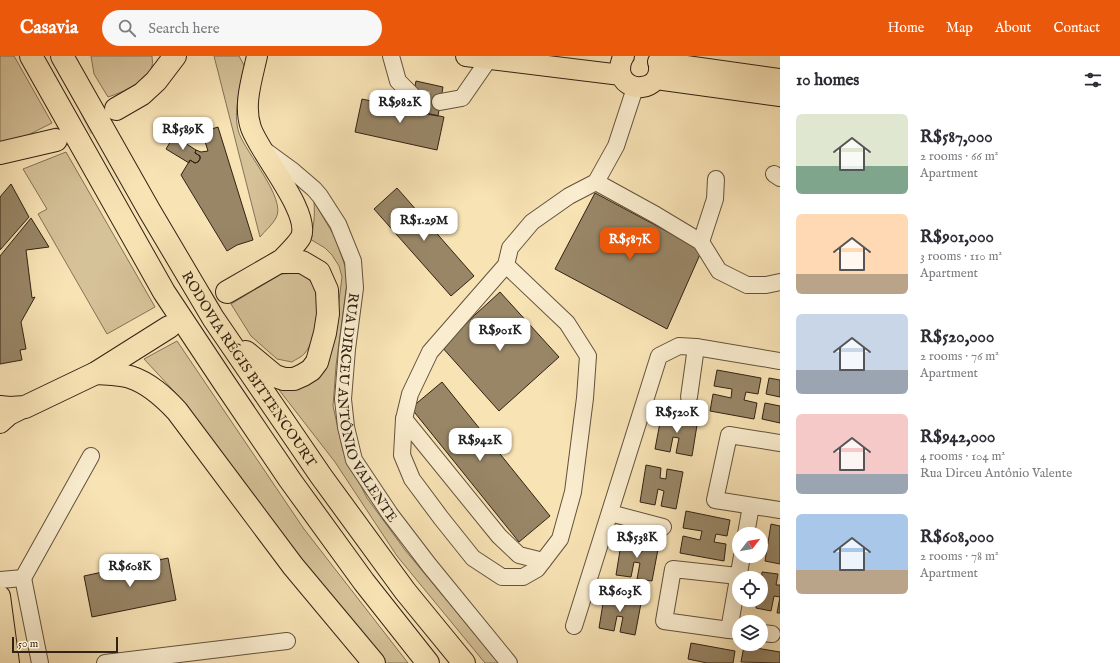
<!DOCTYPE html>
<html lang="en">
<head>
<meta charset="utf-8">
<style>
	:root { --surface:#fff; --page:#f7f7f7; --text:#2b2b33; --muted:#7c7c81; --accent:#ea580c }
	body { margin:0; font-family:"IM FELL English",serif; background:var(--page); color:var(--text); height:100vh; display:flex; flex-direction:column; font-size:15px; white-space:nowrap }
	* { box-sizing:border-box; margin:0 }
	p { font-size:13px; color:var(--muted) }
	.icon { flex:none; width:22px; height:22px; fill:none; stroke:currentColor; stroke-width:2; stroke-linecap:round; stroke-linejoin:round }
	.map { position:relative; flex:1; overflow:hidden }
	.sheet { display:flex; flex-direction:column; background:var(--surface); width:340px }
	.sheet>* { flex:none }
	.needle { width:26px; rotate:59deg }
	.fabs { position:absolute; left:732px; top:471px; display:grid; gap:8px }
	.fabs a { display:grid; place-items:center; width:36px; height:36px; border-radius:50%; background:var(--surface); box-shadow:0 4px 16px #0002; font-size:20px }
	.scale { position:absolute; left:12px; bottom:10px; width:106px; box-sizing:border-box; padding-left:4px; border:2px solid #312213; border-top:0; font-size:11px; line-height:14px; white-space:nowrap; color:#312213; -webkit-text-stroke:3px #faedcf; paint-order:stroke }
	.price { position:absolute; translate:-50% -34px; padding:0 9px; border-radius:8px; background:#fff; color:#222; font-size:13px; line-height:26px; filter:drop-shadow(0 1px 2px #0008) }
	.price::after { content:''; position:absolute; left:50%; top:24px; width:12px; height:9px; margin-left:-6px; background:inherit; clip-path:polygon(0 0,100% 0,50% 100%) }
	.price.active { background:var(--accent); color:#fff }
	ul { padding:0; list-style:none }
	li { display:flex; align-items:center; gap:12px; height:100px; padding:0 16px }
	li span { display:grid; place-items:center; flex:none; width:112px; height:80px; border-radius:6px; color:#555 }
	li>.icon { margin-inline-start:auto }
	span .icon { width:48px; height:48px; fill:#fffc; stroke-width:1 }
	li b { font-size:17px }
	h2 { display:flex; justify-content:space-between; align-items:center; height:48px; padding:0 16px; font-size:17px }
	header { display:flex; align-items:center; gap:24px; box-sizing:border-box; height:56px; padding:0 20px; background:var(--accent); color:#fff }
	header strong { font-size:19px }
	nav { display:flex; gap:22px; margin-inline-start:auto; font-size:14px }
	.search { width:280px; height:36px; background:var(--page); display:flex; align-items:center; gap:10px; box-sizing:border-box; padding:0 14px; border-radius:22px; color:var(--muted); font-size:15px }
	main { display:flex; flex:1; min-height:0 }
	.map>svg:first-child { display:block }
</style>
</head>
<body>
<header>
<strong>Casavia</strong>
<div class="search"><svg class="icon" aria-label="search" viewBox="0 0 24 24"><circle cx="10" cy="10" r="6"/><path d="M15 15l6 6"/></svg>Search here</div>
<nav><a>Home</a><a>Map</a><a>About</a><a>Contact</a></nav>
</header>
<main>
<div class="map">
<svg width="780" height="607" viewBox="0 0 780 607">
	<rect width="100%" height="100%" fill="#f8e3b5"/>
	<filter id="stains"><feTurbulence type="fractalNoise" baseFrequency=".005" numOctaves="4"/><feColorMatrix values="0 0 0 0 .2 0 0 0 0 .09 0 0 0 0 .02 0 0 0 .5 -.17"/></filter>
	<radialGradient id="worn" r=".72"><stop offset=".6" stop-color="#630" stop-opacity="0"/><stop offset="1" stop-color="#630" stop-opacity=".3"/></radialGradient>
	<path fill="#d6c299" stroke="#847256" d="M0,0H14L52,67L16,85L0,88Z
		M91,0H152C152,3 153,7 152,10C149,25 121,37 108,41L94,18Z
		M214,0H239L245,11C241,32 232,56 239,77C246,97 287,143 276,162C272,169 265,175 260,181Z
		M66,96L155,251L107,278L38,158L47,153L23,113Z
		M314,146L335,181L348,219L336,310L333,350L343,395L367,442L405,494L499,607H485L397,500L335,406L276,330L334,284L342,221L339,210L332,199L325,192L310,183C314,171 315,160 314,146Z
		M298,217C302,220 308,222 311,226C323,243 317,282 305,297C302,301 296,303 292,306L277,303L251,280L231,248L281,218Z
		M177,285L304,473L408,607H384L291,492L184,346L144,303Z"/>
	<path fill="#988667" stroke="#312213" d="M416,25L443,31L438,60L410,55Z
		M362,43L444,61L437,94L355,76Z
		M218,71L253,184L237,189L227,195L181,119L190,104L195,107L198,106L200,103V100L195,97L196,94L201,96L208,95L202,76Z
		M174,80L196,94L195,97L200,100V103L198,106L195,107L190,104L189,107L166,93Z
		M11,128L29,161L0,194V141Z
		M397,132L474,220L451,240L374,153Z
		M595,137L702,194L667,273L555,213Z
		M31,162L49,191L26,194L32,242L35,241L21,266L26,293L20,294L22,304L0,308V200Z
		M500,236L559,301L499,355L441,290Z
		M717,314L761,322L758,338L746,336L744,344L757,347L754,363L710,355L713,338L731,342L732,333L714,330Z
		M769,322L780,324V341L766,338Z
		M442,326L550,460L519,486L411,352Z
		M765,347L780,350V367L762,363Z
		M662,356L677,359L675,369L681,370L683,360L698,363L692,400L676,397L679,382L673,381L670,396L655,393Z
		M646,409L661,412L660,422L666,423L667,413L683,416L676,453L661,450L664,435L658,433L655,449L640,446Z
		M686,455L730,464L727,480L716,478L714,486L726,488L724,505L680,497L683,480L700,484L702,475L683,472Z
		M771,468L780,470V508L765,505Z
		M622,482L637,484L636,495L642,496L644,486L659,488L652,525L637,523L640,507L634,506L631,521L616,519Z
		M168,502L176,544L92,561L84,520Z
		M762,516L778,518L776,529H780V557H777L780,541L774,540L771,555L756,552L757,544H761Z
		M605,535L620,538L619,548L625,550L626,540L642,542L635,579L620,576L623,561L617,560L614,575L599,572Z
		M691,587L735,595L733,607H707L688,603Z
		M744,590L780,596V607L741,606Z"/>
	<g fill="none" stroke-linecap="round" stroke-linejoin="round">
		<path stroke="#d0bc95" stroke-width="16" stroke-dasharray="16 8" stroke-linecap="butt" d="M413,40L440,46"/>
		<path stroke="#d0bc95" stroke-width="22" stroke-dasharray="22 11" stroke-linecap="butt" d="M56,83L115,54
			M169,271L227,236"/>
		<defs>
			<g id="minor">
				<path d="M391,0L398,25L413,40"/>
				<path d="M440,46L462,42L489,3"/>
				<path id="s1" d="M267,96L293,115L314,133L320,140L338,168L353,205L355,232L347,293L343,343L346,371L354,404L390,458L429,509L509,607"/>
				<path d="M774,118L780,122"/>
				<path d="M596,126L656,159L701,186L719,215L747,229H766L780,226"/>
				<path d="M701,186L715,143L716,123"/>
				<path d="M506,209L567,267L588,300L585,342L573,436L560,483L537,513L523,521H502L473,502L441,462L412,423L402,399L404,363L410,338L430,296L506,209L510,192L532,166L569,140L596,126L616,90L635,32"/>
				<path d="M689,341L696,291"/>
				<path d="M404,363L499,480L519,499L543,505"/>
				<path d="M780,387L729,379L715,444L780,454"/>
				<path d="M610,457L663,471"/>
				<path d="M746,478L751,450"/>
				<path d="M23,522L40,607"/>
				<path d="M0,524L23,522L91,400"/>
				<path d="M574,570L659,300L679,290L696,291L780,305"/>
				<path d="M729,574L664,565L673,513L738,520"/>
				<path d="M739,575L729,574L742,500"/>
				<path d="M761,577L772,578"/>
				<path d="M105,607L287,585"/>
			</g>
			<path id="major" d="M257,0C252,23 243,49 251,72C260,98 311,156 301,181C298,187 284,201 279,206
				M466,0L621,19
				M624,0C621,4 620,9 620,15C624,39 661,35 659,11
				M658,6L780,23
				M656,23L780,40
				M0,367L9,359L25,351
				M0,540L9,607"/>
			<g id="highway">
				<path d="M31,0L164,236L223,325L290,424L364,526L428,607"/>
				<path id="s2" d="M62,0L149,154L213,262L321,420L405,535L464,607"/>
				<path d="M116,53L142,38L156,25L175,0"/>
				<path d="M0,97L56,84"/>
				<path d="M227,236L279,206H302L319,216L327,234L328,258L325,277L317,306L311,314L303,319L294,323H284L275,320L246,296"/>
				<path d="M96,317C107,318 119,318 130,321C149,327 164,341 177,355L293,510L374,607"/>
				<path d="M0,351L10,352L25,351L96,317L169,271"/>
			</g>
		</defs>
		<use href="#minor" stroke="#63523c" stroke-width="18"/>
		<use href="#major" stroke="#312213" stroke-width="22"/>
		<use href="#highway" stroke="#312213" stroke-width="24"/>
		<use href="#minor" stroke="#faedcf" stroke-width="16"/>
		<use href="#major" stroke="#f8e3b5" stroke-width="20"/>
		<use href="#highway" stroke="#f8e3b5" stroke-width="22"/>
	</g>
	<g text-anchor="middle" stroke-width="4" stroke-linejoin="round" paint-order="stroke">
		<g font-size="14" fill="#312213" stroke="#faedcf">
			<text dy="5" stroke="none"><textPath href="#s2" startOffset="365">RODOVIA RÉGIS BITTENCOURT</textPath></text>
			<text dy="5" stroke="none"><textPath href="#s1" startOffset="295">RUA DIRCEU ANTÔNIO VALENTE</textPath></text>
		</g>
	</g>
	<rect width="100%" height="100%" filter="url(#stains)"/>
	<rect width="100%" height="100%" fill="url(#worn)"/>
</svg>
<div class="fabs">
<a><svg class="needle" viewBox="-14 -14 28 28"><path d="M0-13l5 13h-10z" fill="#e53935"/><path d="M0 13l5-13h-10z" fill="#7c7c81"/></svg></a>
<a><svg class="icon" aria-label="locate" viewBox="0 0 24 24"><circle cx="12" cy="12" r="6"/><path d="M12 2v4M12 18v4M2 12h4M18 12h4"/></svg></a>
<a><svg class="icon" aria-label="layers" viewBox="0 0 24 24"><path d="M12 4l9 5-9 5-9-5zM3 14l9 5 9-5"/></svg></a>
</div>
<div class="scale">50 m</div>
<b class="price" style="left:400px;top:68px">R$982K</b>
<b class="price" style="left:183px;top:95px">R$589K</b>
<b class="price" style="left:424px;top:186px">R$1.29M</b>
<b class="price active" style="left:630px;top:205px">R$587K</b>
<b class="price" style="left:500px;top:296px">R$901K</b>
<b class="price" style="left:677px;top:378px">R$520K</b>
<b class="price" style="left:480px;top:406px">R$942K</b>
<b class="price" style="left:637px;top:503px">R$538K</b>
<b class="price" style="left:130px;top:532px">R$608K</b>
<b class="price" style="left:620px;top:557px">R$603K</b>
</div>
<section class="sheet">
<h2>10 homes<svg class="icon" aria-label="filters" viewBox="0 0 24 24"><path d="M4 7h16M4 17h16"/><circle cx="9" cy="7" r="2"/><circle cx="15" cy="17" r="2"/></svg></h2>
<ul>
<li><span style="background:linear-gradient(#dfe7d0 65%,#7fa58c 0)"><svg class="icon" aria-label="home" viewBox="0 0 24 24"><path d="M3 11l9-7 9 7M6 9v11h12V9"/></svg></span><div><b>R$587,000</b><p>2 rooms · 66 m²</p><p>Apartment</p></div></li>
<li><span style="background:linear-gradient(#ffd9b3 75%,#b9a48a 0)"><svg class="icon" aria-label="home" viewBox="0 0 24 24"><path d="M3 11l9-7 9 7M6 9v11h12V9"/></svg></span><div><b>R$901,000</b><p>3 rooms · 110 m²</p><p>Apartment</p></div></li>
<li><span style="background:linear-gradient(#c9d6e8 70%,#9aa5b1 0)"><svg class="icon" aria-label="home" viewBox="0 0 24 24"><path d="M3 11l9-7 9 7M6 9v11h12V9"/></svg></span><div><b>R$520,000</b><p>2 rooms · 76 m²</p><p>Apartment</p></div></li>
<li><span style="background:linear-gradient(#f6c9c9 75%,#9aa5b1 0)"><svg class="icon" aria-label="home" viewBox="0 0 24 24"><path d="M3 11l9-7 9 7M6 9v11h12V9"/></svg></span><div><b>R$942,000</b><p>4 rooms · 104 m²</p><p>Rua Dirceu Antônio Valente</p></div></li>
<li><span style="background:linear-gradient(#a9c7e8 70%,#b9a48a 0)"><svg class="icon" aria-label="home" viewBox="0 0 24 24"><path d="M3 11l9-7 9 7M6 9v11h12V9"/></svg></span><div><b>R$608,000</b><p>2 rooms · 78 m²</p><p>Apartment</p></div></li>
</ul>
</section>
</main>
</body>
</html>
